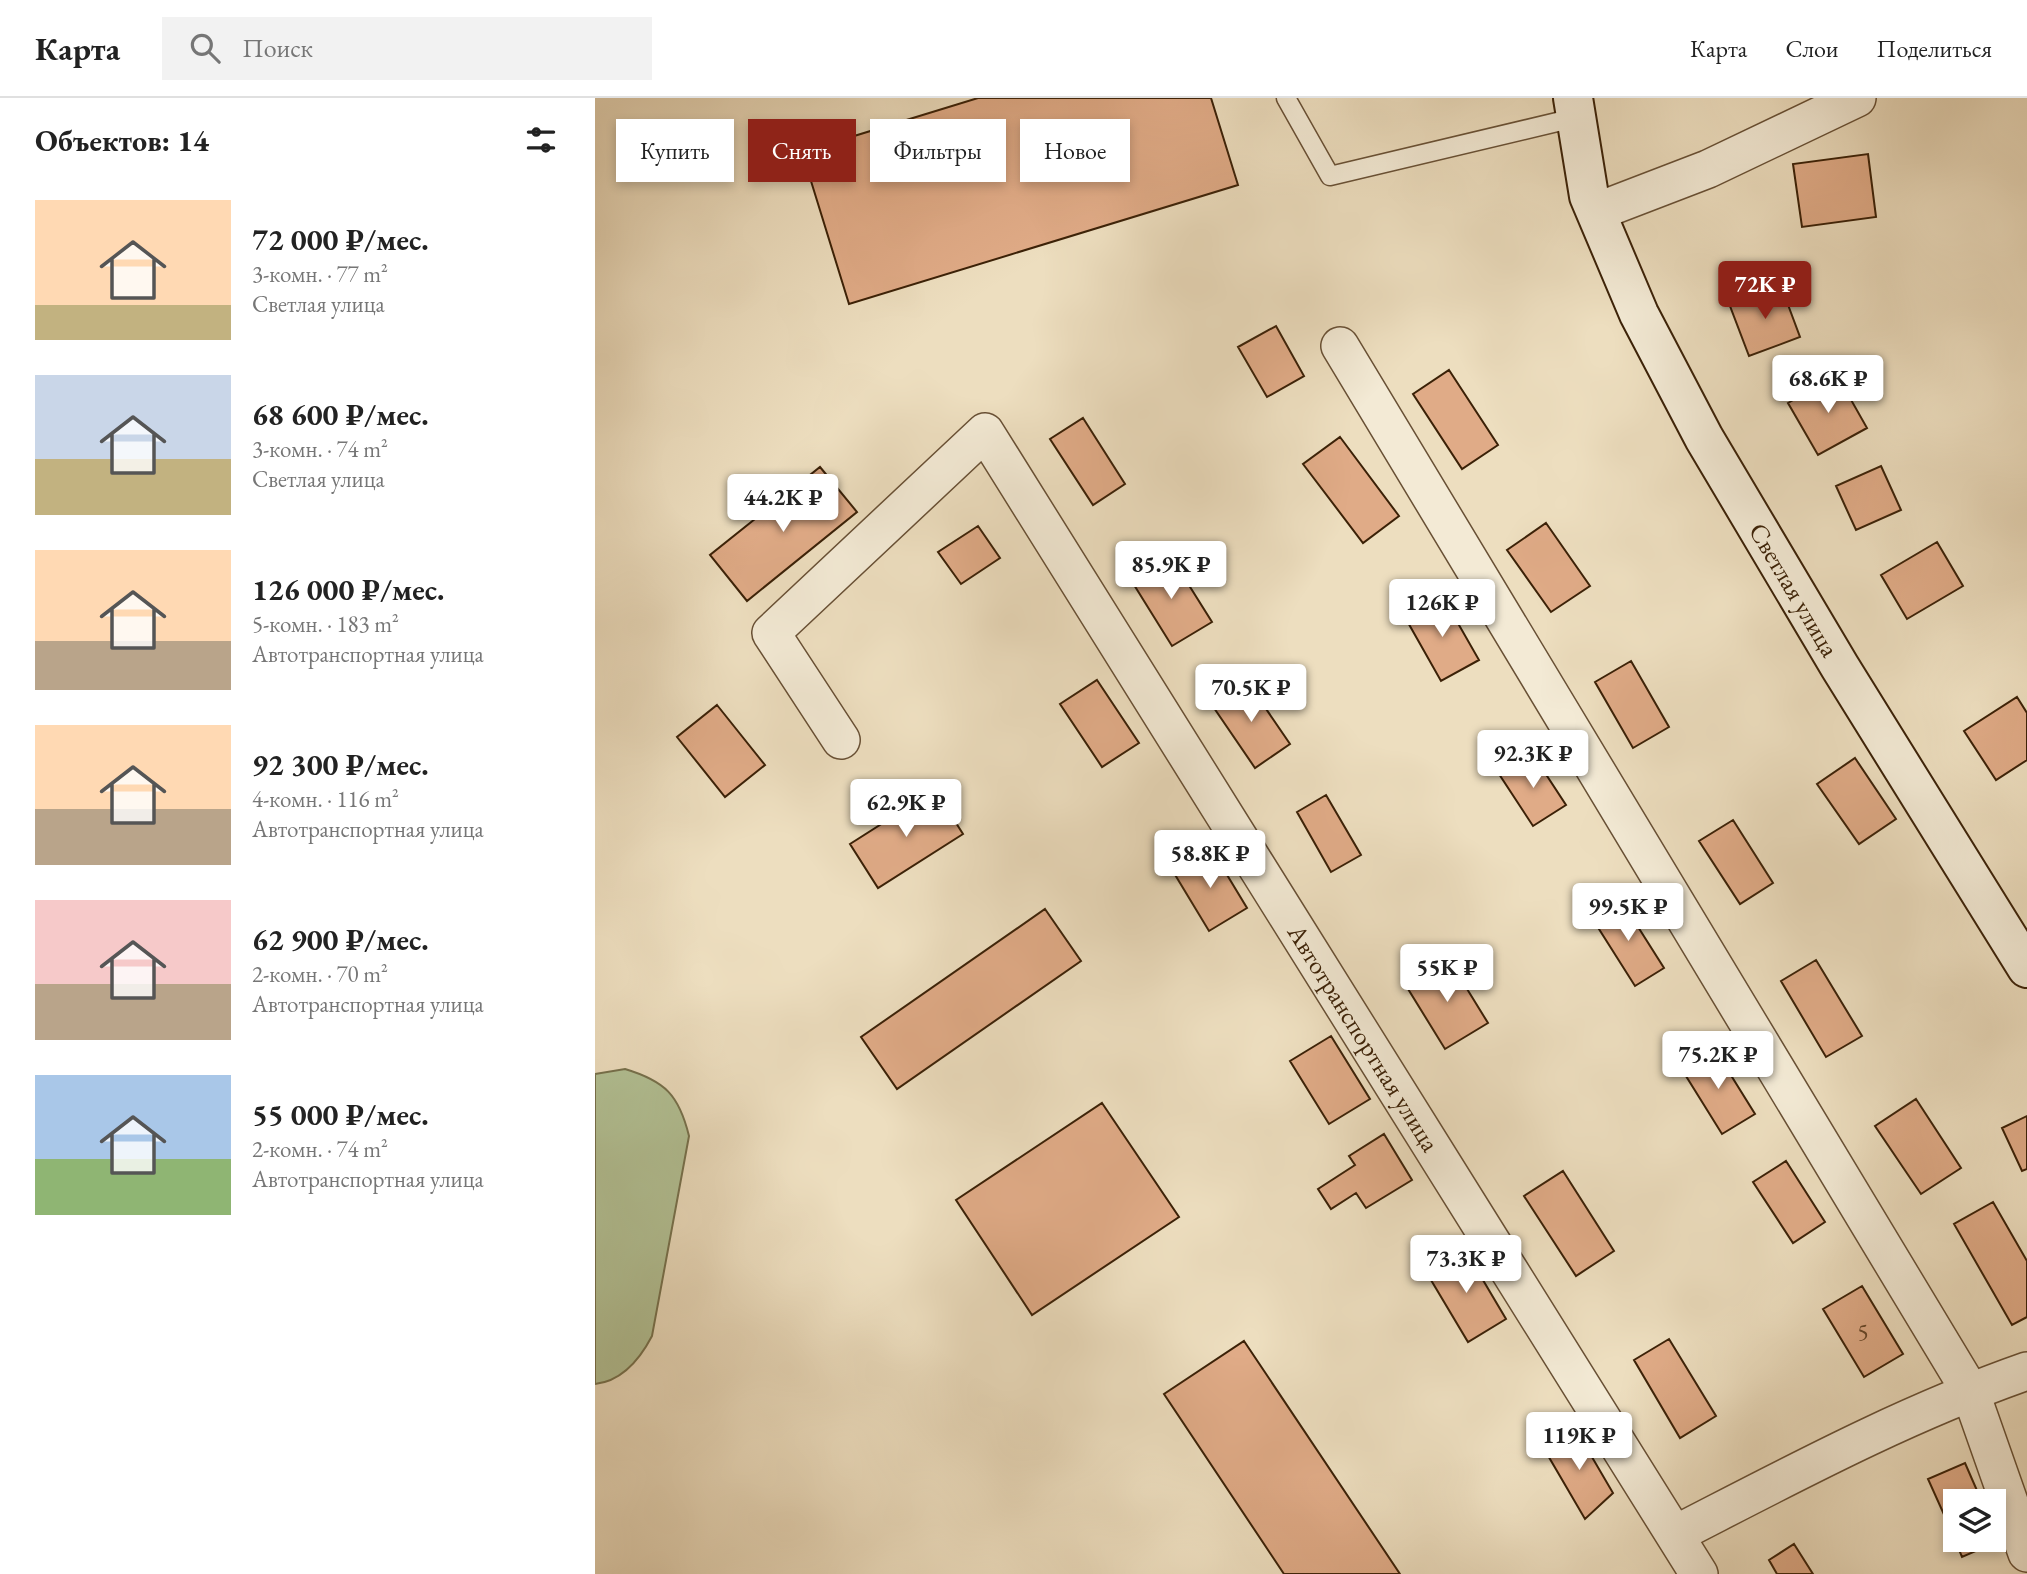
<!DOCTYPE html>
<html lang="ru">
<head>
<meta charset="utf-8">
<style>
	:root { --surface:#fff; --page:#f2f2f2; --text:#222; --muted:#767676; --line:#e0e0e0; --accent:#8f2418 }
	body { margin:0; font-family:"EB Garamond",serif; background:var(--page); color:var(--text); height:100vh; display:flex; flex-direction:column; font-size:26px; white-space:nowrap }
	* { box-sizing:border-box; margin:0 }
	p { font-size:23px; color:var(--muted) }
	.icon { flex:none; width:38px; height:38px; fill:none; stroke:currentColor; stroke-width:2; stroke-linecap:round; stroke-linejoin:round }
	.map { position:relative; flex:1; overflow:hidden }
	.panel { display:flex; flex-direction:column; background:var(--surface); width:595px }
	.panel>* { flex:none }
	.hud { position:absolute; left:21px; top:21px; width:665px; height:63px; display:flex; gap:14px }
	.controls { position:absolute; left:1348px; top:1391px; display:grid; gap:14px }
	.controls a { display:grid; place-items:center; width:63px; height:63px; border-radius:0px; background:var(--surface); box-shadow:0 4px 10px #0003; font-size:35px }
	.price { position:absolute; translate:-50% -60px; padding:0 16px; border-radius:7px; background:#fff; color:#222; font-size:23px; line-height:46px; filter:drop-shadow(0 2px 4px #0008) }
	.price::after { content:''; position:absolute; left:50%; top:42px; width:21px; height:16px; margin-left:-10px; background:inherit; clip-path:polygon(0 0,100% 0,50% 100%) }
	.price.current { background:var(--accent); color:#fff }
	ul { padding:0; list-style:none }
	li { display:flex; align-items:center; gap:21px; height:175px; padding:0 35px }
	li span { display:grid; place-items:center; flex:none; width:196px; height:140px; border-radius:0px; color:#555 }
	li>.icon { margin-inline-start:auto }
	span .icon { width:84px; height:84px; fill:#fffc; stroke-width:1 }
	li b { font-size:30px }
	h2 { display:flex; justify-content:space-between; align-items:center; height:84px; padding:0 35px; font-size:30px }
	.pill { padding:0 24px; border-radius:0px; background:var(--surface); box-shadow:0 4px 10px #0003; font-size:24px; line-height:63px }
	.pill.current { background:var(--accent); color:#fff }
	header { display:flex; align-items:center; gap:42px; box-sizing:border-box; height:98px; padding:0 35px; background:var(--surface); border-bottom:2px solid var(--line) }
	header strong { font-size:33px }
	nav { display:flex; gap:38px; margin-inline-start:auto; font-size:24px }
	.search { width:490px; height:63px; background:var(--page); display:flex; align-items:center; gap:18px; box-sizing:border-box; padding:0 24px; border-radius:0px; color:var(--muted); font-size:26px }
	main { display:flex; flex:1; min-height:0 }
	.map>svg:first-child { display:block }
</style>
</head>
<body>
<header>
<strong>Карта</strong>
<div class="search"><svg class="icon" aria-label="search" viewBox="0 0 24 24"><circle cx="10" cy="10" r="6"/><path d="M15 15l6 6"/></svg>Поиск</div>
<nav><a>Карта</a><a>Слои</a><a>Поделиться</a></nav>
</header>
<main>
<section class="panel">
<h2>Объектов: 14<svg class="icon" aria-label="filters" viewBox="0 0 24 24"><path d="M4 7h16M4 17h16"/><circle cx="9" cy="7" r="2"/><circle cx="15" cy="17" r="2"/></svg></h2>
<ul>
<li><span style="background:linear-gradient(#ffd9b3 75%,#c2b280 0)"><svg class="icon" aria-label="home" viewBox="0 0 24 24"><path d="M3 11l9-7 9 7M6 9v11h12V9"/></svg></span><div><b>72 000 ₽/мес.</b><p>3-комн. · 77 m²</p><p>Светлая улица</p></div></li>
<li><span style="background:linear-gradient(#c9d6e8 60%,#c2b280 0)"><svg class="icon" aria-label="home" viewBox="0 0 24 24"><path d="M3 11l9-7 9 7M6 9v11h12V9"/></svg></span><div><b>68 600 ₽/мес.</b><p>3-комн. · 74 m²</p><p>Светлая улица</p></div></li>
<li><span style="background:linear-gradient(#ffd9b3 65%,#b9a48a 0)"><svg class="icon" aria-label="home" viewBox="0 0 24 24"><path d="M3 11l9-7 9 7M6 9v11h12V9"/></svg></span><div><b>126 000 ₽/мес.</b><p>5-комн. · 183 m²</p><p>Автотранспортная улица</p></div></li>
<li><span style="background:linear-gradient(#ffd9b3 60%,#b9a48a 0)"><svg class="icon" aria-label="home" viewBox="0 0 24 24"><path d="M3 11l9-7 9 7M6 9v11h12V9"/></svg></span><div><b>92 300 ₽/мес.</b><p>4-комн. · 116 m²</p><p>Автотранспортная улица</p></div></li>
<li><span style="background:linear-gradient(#f6c9c9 60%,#b9a48a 0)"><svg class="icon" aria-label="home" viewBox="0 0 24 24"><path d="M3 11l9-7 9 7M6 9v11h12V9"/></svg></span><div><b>62 900 ₽/мес.</b><p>2-комн. · 70 m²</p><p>Автотранспортная улица</p></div></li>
<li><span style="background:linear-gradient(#a9c7e8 60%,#8fb573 0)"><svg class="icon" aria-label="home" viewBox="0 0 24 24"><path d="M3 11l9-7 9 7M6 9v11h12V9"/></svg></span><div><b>55 000 ₽/мес.</b><p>2-комн. · 74 m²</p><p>Автотранспортная улица</p></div></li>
</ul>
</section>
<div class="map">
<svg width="1432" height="1476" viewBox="0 0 1432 1476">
	<rect width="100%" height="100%" fill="#eddebf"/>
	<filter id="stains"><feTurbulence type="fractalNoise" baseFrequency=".00286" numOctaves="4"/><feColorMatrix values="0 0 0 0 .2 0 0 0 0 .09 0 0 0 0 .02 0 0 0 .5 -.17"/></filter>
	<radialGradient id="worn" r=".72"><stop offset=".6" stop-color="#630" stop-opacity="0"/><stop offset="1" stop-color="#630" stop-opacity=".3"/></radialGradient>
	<path fill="#b3c296" stroke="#77724e" stroke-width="2" d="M30,971C70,983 84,997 94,1038L57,1238C45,1261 28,1283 0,1286V976Z"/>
	<path fill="#e0ab87" stroke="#3b2107" stroke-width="2" d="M383,0H616L643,87L254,206L207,54Z
		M1273,56L1281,119L1207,129L1198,66Z
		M1186,188L1205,239L1154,258L1135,208Z
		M681,228L709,278L672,299L643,249Z
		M854,272L903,347L867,371L818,296Z
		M1242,277L1272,330L1223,357L1193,305Z
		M488,320L530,386L498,407L455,341Z
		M745,339L804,418L768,445L708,366Z
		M1286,368L1306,412L1261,432L1241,388Z
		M225,369L262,414L152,503L115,457Z
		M951,425L995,488L956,514L912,452Z
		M383,428L405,460L366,486L343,454Z
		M1342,444L1368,488L1312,521L1286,477Z
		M575,457L617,524L577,548L536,482Z
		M848,499L884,562L846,583L811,521Z
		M1036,563L1074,629L1038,650L1000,584Z
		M502,582L544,645L507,669L465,606Z
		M652,583L695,646L660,670L617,607Z
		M1422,599L1432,615V662L1401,682L1369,633Z
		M122,607L170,667L130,699L82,639Z
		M937,655L971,707L938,728L904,676Z
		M1260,660L1301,721L1264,746L1222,686Z
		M340,692L368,736L283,790L255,746Z
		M731,697L766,757L736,774L702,714Z
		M1138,722L1178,785L1145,806L1104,743Z
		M617,752L652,810L614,833L579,775Z
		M1026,802L1069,870L1040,888L997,820Z
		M450,811L486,863L302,991L266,939Z
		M853,860L893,925L850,951L810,886Z
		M1221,862L1267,938L1231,959L1186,883Z
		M736,938L775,1001L734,1026L695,963Z
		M1119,950L1160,1016L1127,1036L1086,970Z
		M1321,1001L1366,1070L1326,1096L1280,1028Z
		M507,1005L584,1119L437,1217L361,1102Z
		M1432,1018V1071L1427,1073L1407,1030Z
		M789,1036L817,1082L771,1110L761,1095L736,1111L723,1091L760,1067L754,1058Z
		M1191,1063L1230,1124L1198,1145L1158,1084Z
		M968,1073L1019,1153L981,1178L929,1098Z
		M1398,1104L1432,1163V1219L1417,1227L1359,1126Z
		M869,1150L911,1221L873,1244L830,1172Z
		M1267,1188L1308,1256L1269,1279L1228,1211Z
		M1074,1241L1121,1318L1085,1340L1039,1262Z
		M649,1243L805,1476H689L569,1296Z
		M980,1330L1018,1395L990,1421L948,1349Z
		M1370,1365L1387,1404H1360V1441L1333,1381Z
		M1398,1429L1404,1443L1367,1459L1360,1442H1398Z
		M1199,1446L1218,1476H1182L1174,1462Z"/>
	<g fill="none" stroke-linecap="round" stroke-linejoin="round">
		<defs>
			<path id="lane" d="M691,0L735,78L979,20"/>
			<g id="street">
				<path d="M1001,114L1113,71L1262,0"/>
				<path d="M745,248L1375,1293L1432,1455"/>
				<path id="s1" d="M246,642L176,535L390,334L1104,1476"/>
				<path d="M1081,1436C1196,1377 1309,1316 1432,1273"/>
			</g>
			<g id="secondary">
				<path id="s2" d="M978,0L994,98L1044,216L1109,340L1245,569L1432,870"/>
			</g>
		</defs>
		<use href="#lane" stroke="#685035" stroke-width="21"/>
		<use href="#street" stroke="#685035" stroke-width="40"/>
		<use href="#secondary" stroke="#3b2107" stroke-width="42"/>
		<use href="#lane" stroke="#f3ead5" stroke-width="18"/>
		<use href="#street" stroke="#f3ead5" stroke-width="37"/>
		<use href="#secondary" stroke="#f3ead5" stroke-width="38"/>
	</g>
	<g text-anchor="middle" stroke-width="7" stroke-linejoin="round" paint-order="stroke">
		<g font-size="23" fill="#644427">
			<text x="1268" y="1242">5</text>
		</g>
		<g font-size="26" fill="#3b2107" stroke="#f3ead5">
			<text dy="9" stroke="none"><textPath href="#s2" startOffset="544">Светлая улица</textPath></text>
			<text dy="9" stroke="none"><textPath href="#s1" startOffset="1136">Автотранспортная улица</textPath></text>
		</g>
	</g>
	<rect width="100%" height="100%" filter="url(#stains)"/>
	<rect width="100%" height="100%" fill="url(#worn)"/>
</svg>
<div class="controls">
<a><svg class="icon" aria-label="layers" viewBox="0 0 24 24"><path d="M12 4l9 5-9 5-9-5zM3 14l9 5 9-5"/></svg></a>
</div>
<b class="price current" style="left:1170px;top:223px">72K ₽</b>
<b class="price" style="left:1233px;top:317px">68.6K ₽</b>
<b class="price" style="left:188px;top:436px">44.2K ₽</b>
<b class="price" style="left:576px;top:503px">85.9K ₽</b>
<b class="price" style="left:847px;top:541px">126K ₽</b>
<b class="price" style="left:656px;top:626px">70.5K ₽</b>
<b class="price" style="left:938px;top:692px">92.3K ₽</b>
<b class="price" style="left:311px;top:741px">62.9K ₽</b>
<b class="price" style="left:615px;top:792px">58.8K ₽</b>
<b class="price" style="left:1033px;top:845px">99.5K ₽</b>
<b class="price" style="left:852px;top:906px">55K ₽</b>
<b class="price" style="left:1123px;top:993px">75.2K ₽</b>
<b class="price" style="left:871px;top:1197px">73.3K ₽</b>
<b class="price" style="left:984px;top:1374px">119K ₽</b>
<div class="hud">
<a class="pill">Купить</a>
<a class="pill current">Снять</a>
<a class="pill">Фильтры</a>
<a class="pill">Новое</a>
</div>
</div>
</main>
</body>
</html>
